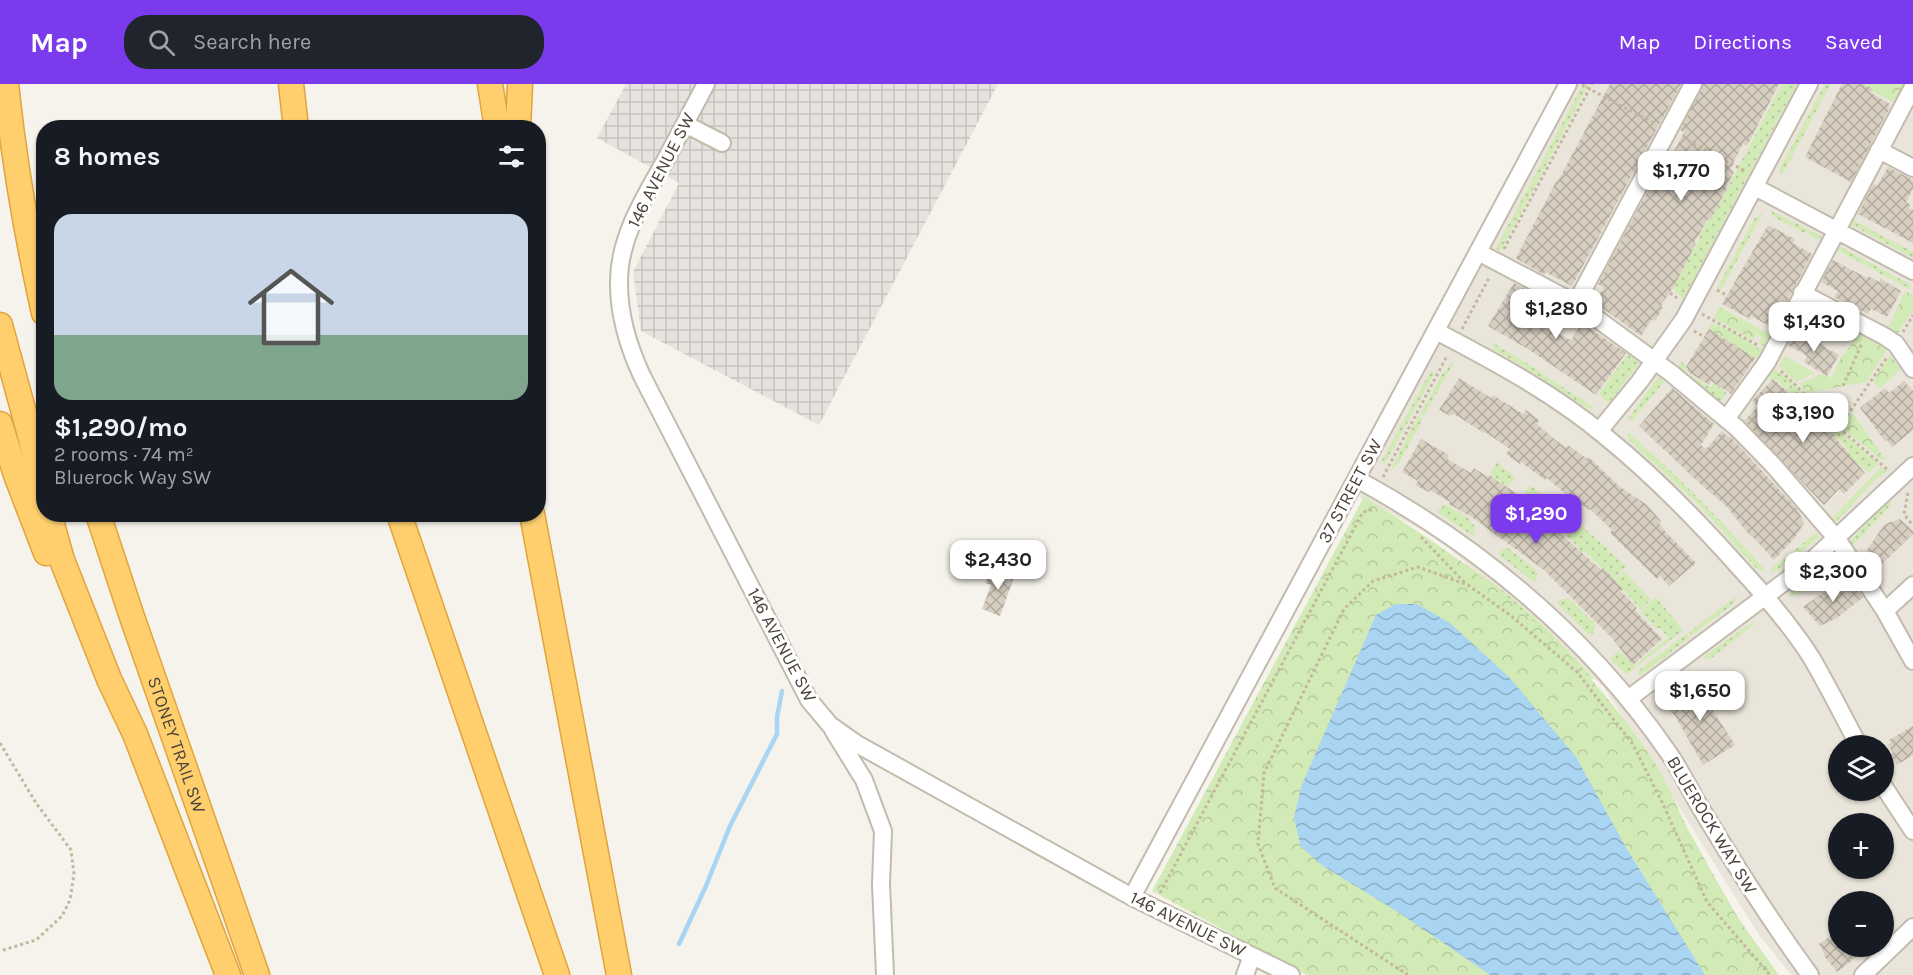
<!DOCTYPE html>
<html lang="en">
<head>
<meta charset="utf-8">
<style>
	:root { --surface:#171b24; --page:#20242c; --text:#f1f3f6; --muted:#9ea1a6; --accent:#7c3aed }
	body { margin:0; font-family:Karla,sans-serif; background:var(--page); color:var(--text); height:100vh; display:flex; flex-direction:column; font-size:22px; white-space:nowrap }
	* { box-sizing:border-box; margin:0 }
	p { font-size:20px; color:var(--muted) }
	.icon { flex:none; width:33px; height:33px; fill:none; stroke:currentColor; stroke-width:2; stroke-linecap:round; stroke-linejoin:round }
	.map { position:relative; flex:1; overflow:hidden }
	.details { position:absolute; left:36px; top:36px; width:510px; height:402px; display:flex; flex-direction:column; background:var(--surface); border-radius:24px; box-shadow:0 2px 4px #0004 }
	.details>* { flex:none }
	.tools { position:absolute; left:1828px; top:651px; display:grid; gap:12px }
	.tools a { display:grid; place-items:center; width:66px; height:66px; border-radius:50%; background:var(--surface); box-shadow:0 2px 4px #0004; font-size:30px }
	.price { position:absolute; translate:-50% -51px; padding:0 14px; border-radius:12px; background:#fff; color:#222; font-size:20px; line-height:39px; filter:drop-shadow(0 2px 3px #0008) }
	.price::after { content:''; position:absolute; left:50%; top:36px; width:18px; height:14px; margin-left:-9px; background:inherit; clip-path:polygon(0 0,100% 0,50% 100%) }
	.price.current { background:var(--accent); color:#fff }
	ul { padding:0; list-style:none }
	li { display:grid; align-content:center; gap:12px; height:318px; padding:0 18px }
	li span { display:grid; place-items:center; height:186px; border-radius:18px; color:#555 }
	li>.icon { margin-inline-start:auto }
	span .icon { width:108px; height:108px; fill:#fffc; stroke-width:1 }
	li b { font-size:26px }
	h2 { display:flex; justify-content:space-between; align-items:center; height:72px; padding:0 18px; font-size:26px }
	header { display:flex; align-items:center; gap:36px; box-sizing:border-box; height:84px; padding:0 30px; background:var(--accent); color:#fff }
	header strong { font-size:28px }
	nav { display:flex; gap:33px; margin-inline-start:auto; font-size:21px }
	.search { width:420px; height:54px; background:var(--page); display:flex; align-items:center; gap:15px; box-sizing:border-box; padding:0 21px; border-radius:24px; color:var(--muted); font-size:22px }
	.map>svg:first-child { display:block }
</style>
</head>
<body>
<header>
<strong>Map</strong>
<div class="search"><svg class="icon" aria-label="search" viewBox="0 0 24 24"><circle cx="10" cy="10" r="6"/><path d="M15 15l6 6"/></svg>Search here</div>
<nav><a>Map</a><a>Directions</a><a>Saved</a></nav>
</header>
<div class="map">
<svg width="1913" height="891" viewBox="0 0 1913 891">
	<defs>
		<pattern id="industrial-grid" width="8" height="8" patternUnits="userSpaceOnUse" patternTransform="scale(1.5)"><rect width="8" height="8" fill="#e6e2dd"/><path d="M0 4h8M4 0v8" fill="none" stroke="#c7c3be"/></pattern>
		<pattern id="grass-dots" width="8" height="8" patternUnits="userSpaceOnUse" patternTransform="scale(1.5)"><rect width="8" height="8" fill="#d2eab5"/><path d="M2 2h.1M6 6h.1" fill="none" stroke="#b6ca9c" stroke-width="1.8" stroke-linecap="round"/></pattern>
		<pattern id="park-crowns" width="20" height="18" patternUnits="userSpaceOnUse" patternTransform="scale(1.5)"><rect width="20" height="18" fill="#d2eab5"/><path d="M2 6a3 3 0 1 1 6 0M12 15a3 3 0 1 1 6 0" fill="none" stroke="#b6ca9c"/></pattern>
		<pattern id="water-waves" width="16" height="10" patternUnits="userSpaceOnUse" patternTransform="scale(1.5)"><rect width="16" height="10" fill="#a9d4f2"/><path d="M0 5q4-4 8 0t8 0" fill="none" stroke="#8caec5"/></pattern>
		<pattern id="building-cross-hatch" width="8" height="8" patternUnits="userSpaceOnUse" patternTransform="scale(1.5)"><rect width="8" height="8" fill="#d8cfc1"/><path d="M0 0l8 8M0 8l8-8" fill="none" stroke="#b1aa9e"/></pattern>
	</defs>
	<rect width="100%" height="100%" fill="#f6f3ec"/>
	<path fill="#eae5da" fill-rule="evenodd" d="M1565,0H1913V891H1791L1759,851L1604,603L1439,455L1341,403ZM1839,662H1884V706H1839ZM1839,740H1884V784H1839ZM1839,818H1884V862H1839Z"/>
	<path fill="url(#industrial-grid)" d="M626,0H998L819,341L641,247L633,188L679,99L597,54Z"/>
	<path fill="url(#grass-dots)" d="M1583,0H1589L1500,168L1496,164Z
		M1782,0H1797L1683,215L1672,204L1697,160L1700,150L1719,120Z
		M1825,0H1831L1782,91L1780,89V84Z
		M1772,127L1821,152L1820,157L1809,151V149L1806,147L1804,149L1772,132Z
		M1763,129L1721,206L1717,204L1754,135Z
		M1853,136L1913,168V174L1852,141Z
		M1841,163L1911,201L1909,205L1837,166Z
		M1491,258L1516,272L1593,323L1592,325L1584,322L1523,282L1494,266Z
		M1629,268L1639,279L1609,319L1599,310Z
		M1452,278H1454L1424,332L1420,331L1442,290Z
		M1682,278L1686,281L1685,288L1711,304L1714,299L1726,309L1721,318L1678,283Z
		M1772,284L1790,295L1823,332L1879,380L1868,389L1848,370L1849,367C1839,355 1826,342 1814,331L1811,333L1809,332C1803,322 1785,301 1774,295L1771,296L1768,292Z
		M1431,286L1434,290L1385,380L1381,378Z
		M1659,292L1664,298L1632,337L1628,335Z
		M1418,332L1423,335L1399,379L1390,387Z
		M1629,349C1678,392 1721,436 1764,485L1762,487L1756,484L1699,421L1629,356L1626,351Z
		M1497,378L1515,393L1508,403L1490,391Z
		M1881,383L1887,387L1873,398L1836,438L1832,434Z
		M1530,401L1592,451L1626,482L1613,496L1611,492L1584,467L1568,484L1580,465L1565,450V446L1555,438L1546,448L1550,435L1520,417Z
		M1888,416L1892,420L1851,463L1849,459Z
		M1445,420L1470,435L1471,439L1476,443L1473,452L1437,428Z
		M1817,448L1819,453L1778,486L1771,488L1770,486Z
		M1432,458C1462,478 1492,497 1519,520C1546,543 1570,569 1594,595H1591L1515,525Z
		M1508,464L1532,482L1538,490L1535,499L1498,470L1502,465Z
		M1833,472L1837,476L1791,514L1789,511L1792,506Z
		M1624,487L1651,516L1640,525L1615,496Z
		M1656,513L1683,546L1628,590L1625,589L1610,575L1619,566L1634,582L1668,553L1660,544L1657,545L1640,528Z
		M1569,514L1595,540L1594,547L1590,552L1557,519L1560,516Z
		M1734,514H1737L1732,521L1691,552L1689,548Z
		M1753,538V541L1709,576L1703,573Z
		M1687,549L1689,554L1640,592L1637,588Z"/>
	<path fill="url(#park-crowns)" d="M1858,0H1908L1898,20Z
		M1905,207L1913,211V226L1898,249L1888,244Z
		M1720,223L1771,251L1765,263L1759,259L1762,253L1757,250L1753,256L1714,234Z
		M1712,239L1732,247L1763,267L1757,276L1708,245Z
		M1860,250L1887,265L1866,298L1807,309L1799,300L1821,290L1831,294L1842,272Z
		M1890,271L1901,285L1879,305L1873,297Z
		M1852,328L1885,375L1882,376L1842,344Z
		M1364,413C1477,482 1580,564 1653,676C1667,697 1676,722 1688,745C1704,774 1720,803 1737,832C1750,852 1765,871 1779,891H1307L1152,807Z"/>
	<path fill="#d2eab5" d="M1785,272L1814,289L1796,298L1779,282Z"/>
	<path fill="url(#water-waves)" d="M1396,520H1417L1450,539L1509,593L1576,673L1628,767L1705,891H1490L1398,828L1323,782L1301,763L1294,734L1301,703L1376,531Z"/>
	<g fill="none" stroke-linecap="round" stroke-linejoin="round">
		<path stroke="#a9d4f2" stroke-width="4.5" d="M679,860L706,802L730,742L777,650V633L782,607"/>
	</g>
	<path fill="url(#building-cross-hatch)" d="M1610,0H1681L1572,202L1545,188L1544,191L1516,174L1557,96L1558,97Z
		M1703,0H1779L1747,62L1743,60L1730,85L1734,88L1726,103L1727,104L1710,136L1708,135L1694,159L1696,160L1674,202L1661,222L1663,224L1655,237L1652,235L1641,252L1594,218L1604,204L1598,200L1666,73L1670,75L1684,48L1680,46Z
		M1842,0H1863L1873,5L1871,9L1890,20L1888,22L1890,23L1851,98L1805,73Z
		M1888,83L1913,96V105L1906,118L1910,121L1909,124L1913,126V159L1858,130L1873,100L1877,102Z
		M1768,141L1795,155L1793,159L1812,170L1773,244L1751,232L1750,235L1722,220Z
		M1833,176L1867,194L1868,192L1879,198L1881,195L1901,207L1887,233L1871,225L1868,230L1834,213L1838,207L1821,198Z
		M1514,199L1555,221L1542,242L1571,256L1582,239L1626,269L1596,311L1531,267L1488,242Z
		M1709,245L1755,274L1731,310L1711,297L1709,301L1687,287L1688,285L1686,283Z
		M1796,247L1839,271L1827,292L1804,278L1807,272L1788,261Z
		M1459,294L1491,314L1493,311L1523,330L1526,326L1539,336L1537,340L1553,354L1566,364L1568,361L1587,375L1589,373L1619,402L1647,421L1661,437L1659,439L1665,447L1696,479L1669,502L1660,492L1657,495L1610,449L1612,446L1590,425L1589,426L1570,411L1569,413L1547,394L1545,396L1521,378L1520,380L1506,370L1510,365L1485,348L1484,349L1454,330L1450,332L1439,326Z
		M1773,295L1792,311L1789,314L1812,333L1814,331L1830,347L1865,389L1844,410L1839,405L1824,421L1744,337L1758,322L1752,317Z
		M1904,297L1913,307V346L1892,363L1887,356L1885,357L1860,324L1885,304L1889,309Z
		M1672,304L1714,340L1701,361L1706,365L1722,347L1728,353L1730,352L1798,426L1804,439L1794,455L1774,476L1752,452L1751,453L1726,422L1696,396L1639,342Z
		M1421,355L1449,371L1447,375L1471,389L1474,384L1488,393L1489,391L1517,410L1514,416L1537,433L1540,430L1563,448L1561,450L1601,486L1603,484L1623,505L1621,507L1637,524L1635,526L1662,555L1633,581L1612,554L1544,486L1473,434L1449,420L1450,418L1430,406L1429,408L1415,401L1418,397L1402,388Z
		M1900,435L1913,447V450L1875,487L1862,473L1885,440Z
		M997,485L1015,491L1000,532L982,525L991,501L985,499L989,488L995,490Z
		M1852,497L1863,513L1837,534L1820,542L1803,523L1832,502Z
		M1695,596L1715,623L1712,625L1735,661L1703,681L1675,632L1664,618Z
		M1913,642V671L1897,681L1891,670L1893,669L1888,661L1891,659L1889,656Z
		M1839,846V862H1871L1837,888L1824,872L1823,866L1819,860Z"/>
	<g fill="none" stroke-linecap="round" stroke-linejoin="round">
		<defs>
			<path id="minor" d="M706,0C692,26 679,51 665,77C644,114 618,155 619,200C619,231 629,264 642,292L809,616L830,641L857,660L1132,813L1291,891
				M685,40L722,59
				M1879,66L1913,84
				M1755,103L1913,187
				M1478,168L1560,211L1596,234L1671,289L1737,344L1773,381L1837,455L1885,527L1913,577
				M1802,209L1884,252L1896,260L1913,285
				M1575,221L1693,0
				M1436,247C1495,278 1555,310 1606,353C1654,392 1696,435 1737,481C1762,508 1791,542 1811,573C1828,602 1843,632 1859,662
				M1726,335L1767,278L1913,3
				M1599,347L1640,297L1684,235L1809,0
				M1357,395C1481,463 1587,551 1668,668C1682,688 1692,711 1705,731C1738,786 1772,839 1810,891
				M1885,527L1913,501
				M1628,615L1807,481L1913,382
				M833,646L864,696L883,747L881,800L885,891
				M1884,703L1913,747
				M1132,813L1568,0
				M1245,891L1252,872
				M1863,891L1913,843"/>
			<g id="highway">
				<path d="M6,0C14,77 27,153 44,229"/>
				<path d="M291,0L296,44"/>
				<path d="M490,0L497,44"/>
				<path d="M518,44L520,0"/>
				<path d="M0,241L30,351L44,410"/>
				<path d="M0,340L16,391L46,469"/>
				<path d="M49,430L62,476L109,595L135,650L228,891"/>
				<path id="s1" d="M98,430L131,530L257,891"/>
				<path d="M399,430L557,891"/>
				<path d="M532,430L619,891"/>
			</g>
		</defs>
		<use href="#minor" stroke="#c2bbae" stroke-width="20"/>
		<use href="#highway" stroke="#e0a43c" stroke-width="27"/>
		<path stroke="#c4b79f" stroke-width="3" stroke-dasharray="3 3" stroke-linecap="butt" d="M1582,1L1656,40
			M1683,54L1745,87
			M1504,165L1592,0
			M1717,206L1726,211
			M1670,209L1677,214
			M1702,230L1759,262
			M1462,245L1490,192
			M1694,247L1703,252
			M1903,248L1913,231
			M1781,287L1839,344L1887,273
			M1843,302L1862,259
			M1839,344L1888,386
			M1383,393L1447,272
			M1908,409L1904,430L1913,442
			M1421,453L1466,500
			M0,659L36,719L71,766L74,790L70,816L62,832L36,856L0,867
			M1160,809L1363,428L1374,425
			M1408,891L1275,804L1258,760L1264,689L1344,525L1373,497L1418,483L1468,501L1510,531L1577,588L1632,659L1663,720L1707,818L1770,891"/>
		<use href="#minor" stroke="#fff" stroke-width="16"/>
		<use href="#highway" stroke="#ffcf6e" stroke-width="24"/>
	</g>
	<g text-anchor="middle" stroke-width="6" stroke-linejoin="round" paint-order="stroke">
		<g font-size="18" fill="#4b4439" stroke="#fff">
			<text transform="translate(661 86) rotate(-63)" y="6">146 AVENUE SW</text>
			<text transform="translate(1350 407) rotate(-62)" y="6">37 STREET SW</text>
			<text transform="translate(782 561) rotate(62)" y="6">146 AVENUE SW</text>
			<text dy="6" stroke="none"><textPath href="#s1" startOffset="244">STONEY TRAIL SW</textPath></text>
			<text transform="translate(1712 741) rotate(59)" y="6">BLUEROCK WAY SW</text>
			<text transform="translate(1188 840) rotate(26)" y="6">146 AVENUE SW</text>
		</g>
	</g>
</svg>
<div class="tools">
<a><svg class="icon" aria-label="layers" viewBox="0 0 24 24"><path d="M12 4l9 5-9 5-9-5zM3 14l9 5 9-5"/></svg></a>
<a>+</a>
<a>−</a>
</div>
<b class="price" style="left:1681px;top:118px">$1,770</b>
<b class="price" style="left:1556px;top:256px">$1,280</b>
<b class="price" style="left:1814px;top:269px">$1,430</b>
<b class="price" style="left:1803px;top:360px">$3,190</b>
<b class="price current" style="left:1536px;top:461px">$1,290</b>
<b class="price" style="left:998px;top:507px">$2,430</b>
<b class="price" style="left:1833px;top:519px">$2,300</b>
<b class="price" style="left:1700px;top:638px">$1,650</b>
<section class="details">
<h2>8 homes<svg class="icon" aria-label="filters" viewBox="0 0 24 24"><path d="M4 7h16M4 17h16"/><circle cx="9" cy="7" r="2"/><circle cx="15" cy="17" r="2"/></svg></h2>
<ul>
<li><span style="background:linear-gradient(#c9d6e8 65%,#7fa58c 0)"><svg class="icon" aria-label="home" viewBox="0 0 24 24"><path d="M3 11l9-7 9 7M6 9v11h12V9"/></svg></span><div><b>$1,290/mo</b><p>2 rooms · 74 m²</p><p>Bluerock Way SW</p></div></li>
</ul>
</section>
</div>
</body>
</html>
